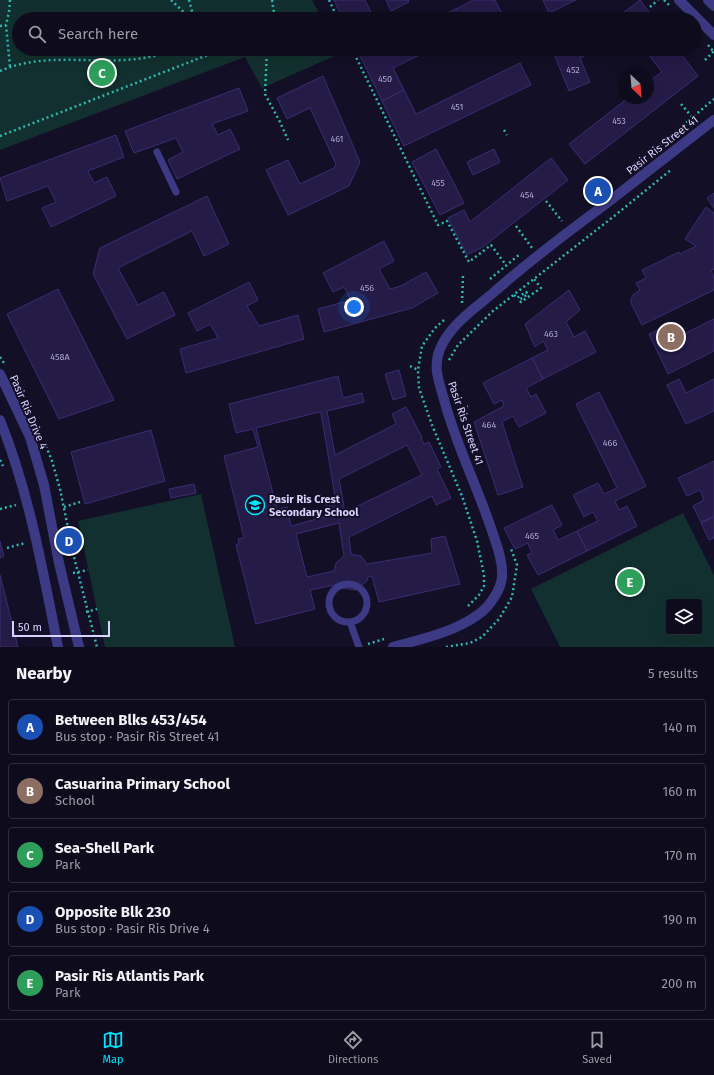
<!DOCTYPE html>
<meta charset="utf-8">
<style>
:root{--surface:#0e0b1c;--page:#171425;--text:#f1f3f6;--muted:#9b9ba3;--line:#2e2b3b;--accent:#00e5ff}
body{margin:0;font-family:"Fira Sans",sans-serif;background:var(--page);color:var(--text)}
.controls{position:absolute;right:12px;bottom:12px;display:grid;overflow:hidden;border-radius:4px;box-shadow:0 4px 16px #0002}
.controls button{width:36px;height:36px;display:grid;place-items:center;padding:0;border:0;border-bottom:1px solid var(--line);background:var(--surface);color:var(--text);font:20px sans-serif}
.compass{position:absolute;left:618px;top:68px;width:36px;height:36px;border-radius:50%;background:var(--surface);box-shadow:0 4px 16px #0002;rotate:154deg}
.scale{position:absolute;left:12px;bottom:10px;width:98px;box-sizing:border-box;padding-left:4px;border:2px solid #d9d4ff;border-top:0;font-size:11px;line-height:14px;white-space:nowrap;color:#d9d4ff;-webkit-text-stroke:3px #130f26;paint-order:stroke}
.you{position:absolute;left:354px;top:307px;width:14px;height:14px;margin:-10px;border:3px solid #fff;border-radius:50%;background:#1a73e8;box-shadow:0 0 0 6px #1a73e833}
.badge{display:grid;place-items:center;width:26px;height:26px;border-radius:50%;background:var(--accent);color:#fff;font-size:13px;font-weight:700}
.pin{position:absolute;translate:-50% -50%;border:2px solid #fff;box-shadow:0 1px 4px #0006}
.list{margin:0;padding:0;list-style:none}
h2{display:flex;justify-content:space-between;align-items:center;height:52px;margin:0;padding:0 16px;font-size:17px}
h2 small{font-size:13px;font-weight:400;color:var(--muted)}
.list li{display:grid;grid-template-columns:26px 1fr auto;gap:12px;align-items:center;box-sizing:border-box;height:56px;margin:0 8px 8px;padding:0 8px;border:1px solid var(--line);border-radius:4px}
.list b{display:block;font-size:15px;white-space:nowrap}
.list p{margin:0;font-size:13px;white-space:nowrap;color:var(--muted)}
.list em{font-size:13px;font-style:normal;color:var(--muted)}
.icon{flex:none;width:22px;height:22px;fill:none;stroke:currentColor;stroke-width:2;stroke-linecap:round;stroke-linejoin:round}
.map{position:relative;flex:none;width:714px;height:647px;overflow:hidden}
.search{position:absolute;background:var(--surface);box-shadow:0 4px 16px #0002;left:12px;right:12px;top:12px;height:44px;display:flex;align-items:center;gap:10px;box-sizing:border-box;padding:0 14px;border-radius:22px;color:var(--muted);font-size:15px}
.sheet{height:372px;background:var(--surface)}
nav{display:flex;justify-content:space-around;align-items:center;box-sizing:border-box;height:56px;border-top:1px solid var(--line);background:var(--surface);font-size:11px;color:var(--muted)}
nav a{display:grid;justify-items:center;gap:2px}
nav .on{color:var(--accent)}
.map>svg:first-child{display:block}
.green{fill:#12302f;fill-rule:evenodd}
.building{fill:#241b47;stroke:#3b2d73;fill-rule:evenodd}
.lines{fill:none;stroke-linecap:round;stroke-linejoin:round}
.path{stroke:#2fb8b0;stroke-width:2.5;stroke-dasharray:2 3;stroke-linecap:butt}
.service{stroke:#3d3a85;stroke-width:7}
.minor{stroke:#3d3a85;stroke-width:10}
.tertiary{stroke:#3d3a85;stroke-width:10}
.labels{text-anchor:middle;stroke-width:4;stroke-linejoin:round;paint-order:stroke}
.number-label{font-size:9px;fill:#aca6d1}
.street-label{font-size:11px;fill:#d9d4ff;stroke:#130f26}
.poi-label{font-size:11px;font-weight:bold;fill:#d9d4ff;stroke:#130f26;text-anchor:start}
</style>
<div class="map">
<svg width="714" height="647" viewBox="0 0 714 647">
<rect width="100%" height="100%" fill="#130f26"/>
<g class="green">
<polygon points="0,0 312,0 322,19 19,19 19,49 336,49 339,54 262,88 245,57 0,150"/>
<polygon points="201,494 235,647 105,647 78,521"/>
<path d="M683 513 714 575V647H560L531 589ZM669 602H699V632H669Z"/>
</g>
<g class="building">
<polygon points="334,0 365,0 374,19 343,19"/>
<polygon points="386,0 408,0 409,2 391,11"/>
<polygon points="474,0 495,0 502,14 493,19 435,19"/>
<polygon points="543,0 576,0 549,13"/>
<polygon points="640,0 654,19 610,19 623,13"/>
<polygon points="374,49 432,49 393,68 404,90 382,101 360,56"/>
<polygon points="552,49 599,49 580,58 590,82 569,91"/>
<polygon points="654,49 677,49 698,76 585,164 569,144 628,98 648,98 648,82 662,72 648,54"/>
<polygon points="520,63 531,85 404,146 382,101 404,90 416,114"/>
<polygon points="323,76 360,162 349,186 288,215 266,170 288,160 300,184 334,168 336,164 310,108 287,119 277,98"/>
<polygon points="239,88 248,111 212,124 218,135 230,129 240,149 177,179 168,160 183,152 176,138 134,153 125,131"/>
<polygon points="116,135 124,157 88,171 94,183 107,177 116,196 51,227 42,208 56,202 48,186 7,201 0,178"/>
<polygon points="436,149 464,203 440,215 412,162"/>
<polygon points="494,149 500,162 473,175 467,162"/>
<polygon points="551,158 568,180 483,247 467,255 448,218 464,210 470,222"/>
<polygon points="714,193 714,208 707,198"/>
<polygon points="207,196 229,244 204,256 192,231 118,268 138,305 164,292 175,315 127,339 93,274 100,248"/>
<polygon points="706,207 714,213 714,269 711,271 714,277 714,290 642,325 631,303 631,299 633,295 640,290 636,283 646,278 642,270 679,252 680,254 696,246 685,239"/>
<polygon points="384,241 394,261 379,269 390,289 401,286 426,272 438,293 412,308 324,332 318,309 351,300 344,287 333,292 323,273"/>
<polygon points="249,282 258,300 247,306 259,326 298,315 304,339 186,373 180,349 218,338 210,324 197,331 188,313"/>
<polygon points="58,289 114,400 59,419 7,314"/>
<polygon points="569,290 580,310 566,322 574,337 585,331 596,352 543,379 532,358 548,350 543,341 535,347 525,324"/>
<polygon points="714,319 714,351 668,374 649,334 661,328 668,342"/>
<polygon points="532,358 543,379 526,388 531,397 536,394 546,413 519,427 513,416 502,422 523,487 498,495 474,422 504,406 502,400 494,404 483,383"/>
<polygon points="399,370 406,396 393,400 385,374"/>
<path d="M338 376 343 398 362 393 364 402 327 411 335 455 396 424 392 414 406 407 422 437 421 438 424 444 429 442 441 467 437 469 451 498 436 505 432 496 349 537 351 554 361 556 367 564 432 553 431 539 445 536 460 584 379 602 372 576 368 577 367 581 356 590 342 588 339 584 310 590 315 609 256 624 236 545 239 544 238 539 244 538 224 456 258 447 253 429 236 433 229 404ZM319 412 321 413 335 496 325 498 328 516 291 526 287 507 277 509 256 428ZM407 445 422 475 345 512 339 479ZM339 523 344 556 336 563 334 571 307 577 296 534Z"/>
<polygon points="679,379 686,393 714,379 714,411 686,424 667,385"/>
<polygon points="599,392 646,486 615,501 619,510 627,506 637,526 587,551 577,531 598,521 593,512 584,517 573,495 598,483 604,494 617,488 576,404"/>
<polygon points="151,430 165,481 85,504 71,452"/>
<polygon points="714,461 714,516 701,522 693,506 704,500 700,490 687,496 678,478"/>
<polygon points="194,484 196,493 171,498 169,489"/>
<polygon points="552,505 562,525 553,530 558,540 577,531 587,551 538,575 527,555 532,553 528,543 515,549 504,528"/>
<polygon points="714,517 714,538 709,540 701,523"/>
<polygon points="0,541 4,556 0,558"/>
<polygon points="0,575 18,647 0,647"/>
</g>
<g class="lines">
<g class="path">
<polyline points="10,0 9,12 6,25 10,67"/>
<polyline points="171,0 191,19"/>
<polyline points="189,0 194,19"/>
<polyline points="272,0 274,13 273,19"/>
<polyline points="329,0 338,19"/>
<polyline points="664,0 669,5"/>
<polyline points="650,7 658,0"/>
<polyline points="0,26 6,25"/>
<polyline points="708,45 714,52"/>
<polyline points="267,49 265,94 280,122 288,140"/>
<polyline points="352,49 438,225 447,221 469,262 491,245 506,265"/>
<polyline points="705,60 714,51"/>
<path d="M0 71C48 50 100 67 149 57 157 56 165 52 173 49"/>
<polyline points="681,104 693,118"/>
<polyline points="504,130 507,135"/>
<polyline points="0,136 223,49"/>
<polyline points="652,152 714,99"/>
<polyline points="546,201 562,221"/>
<polyline points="516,226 532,248"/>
<polyline points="490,279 520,254"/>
<polyline points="514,295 517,298 526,292 528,294 519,300 521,302 541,288 534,279"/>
<polyline points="462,303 463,275"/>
<polyline points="444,320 435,328 422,346 418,370 419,388 432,425 462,496 477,541 484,575 484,586 479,595 468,606"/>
<polyline points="0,357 4,363"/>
<polyline points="449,360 458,345 493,311 613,217 672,169"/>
<polyline points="410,366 418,370"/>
<polyline points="458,410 468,406"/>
<polyline points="46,446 52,461 60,489 74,557 97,647"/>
<polyline points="0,460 3,466"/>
<polyline points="64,507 80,502"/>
<polyline points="0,509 16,505"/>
<polyline points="7,548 25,543"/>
<polyline points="73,573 88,570"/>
<polyline points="86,612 97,609"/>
<polyline points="368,644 384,639"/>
<polyline points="446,647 470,643 482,637 499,619 512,597 517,565 511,549"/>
</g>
<g class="service">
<polyline points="157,152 176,192"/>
<circle cx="348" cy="603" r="19"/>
<polyline points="350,622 359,647"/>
</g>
<path class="minor" d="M393 647C422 639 455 632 479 614 489 607 501 590 502 577 503 561 497 546 492 531 478 488 457 447 445 403 440 384 432 368 440 349 450 325 474 309 493 293 528 262 565 234 603 206 640 177 677 149 714 120"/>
<g class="tertiary">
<polyline points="679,0 714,35"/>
<polyline points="708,0 714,6"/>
<polyline points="0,374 30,437 44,485 59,563 79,647"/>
<path d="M0 420C29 492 43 571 58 647"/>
</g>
</g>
<defs>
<symbol id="school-ring" viewBox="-11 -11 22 22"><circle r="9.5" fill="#130f26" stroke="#00e5ff" stroke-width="1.5"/><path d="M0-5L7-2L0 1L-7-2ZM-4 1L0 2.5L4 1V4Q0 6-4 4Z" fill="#00e5ff"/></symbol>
</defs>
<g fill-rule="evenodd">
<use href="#school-ring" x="244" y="494" width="22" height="22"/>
</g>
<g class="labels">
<g class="number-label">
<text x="573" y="73">452</text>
<text x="385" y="82">450</text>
<text x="457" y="110">451</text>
<text x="619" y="124">453</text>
<text x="337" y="142">461</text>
<text x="438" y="186">455</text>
<text x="527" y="198">454</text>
<text x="367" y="291">456</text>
<text x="551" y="337">463</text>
<text x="60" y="360">458A</text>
<text x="489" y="428">464</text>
<text x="610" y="446">466</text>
<text x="532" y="539">465</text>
</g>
<g class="street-label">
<text transform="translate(662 145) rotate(-38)" y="4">Pasir Ris Street 41</text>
<text transform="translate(29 412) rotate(67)" y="4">Pasir Ris Drive 4</text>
<text transform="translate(466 423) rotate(71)" y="4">Pasir Ris Street 41</text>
</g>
<g class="poi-label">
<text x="269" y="503">Pasir Ris Crest<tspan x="269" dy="13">Secondary School</tspan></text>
</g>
</g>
</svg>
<div class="controls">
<button><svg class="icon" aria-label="layers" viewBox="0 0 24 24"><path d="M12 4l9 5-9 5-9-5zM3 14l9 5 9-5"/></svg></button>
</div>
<svg class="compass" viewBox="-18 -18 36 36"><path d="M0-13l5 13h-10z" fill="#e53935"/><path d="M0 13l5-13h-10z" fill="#9b9ba3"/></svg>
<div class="scale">50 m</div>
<div class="you"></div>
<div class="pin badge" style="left:598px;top:191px;background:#1a4fb4">A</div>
<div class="pin badge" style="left:671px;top:337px;background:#8d6e63">B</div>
<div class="pin badge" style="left:102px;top:73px;background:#2e9e5b">C</div>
<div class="pin badge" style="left:69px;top:541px;background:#1a4fb4">D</div>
<div class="pin badge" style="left:630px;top:582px;background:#2e9e5b">E</div>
<div class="search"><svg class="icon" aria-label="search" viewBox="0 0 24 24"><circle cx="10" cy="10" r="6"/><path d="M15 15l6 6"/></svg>Search here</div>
</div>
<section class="sheet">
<h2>Nearby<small>5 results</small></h2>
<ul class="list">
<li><span class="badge" style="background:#1a4fb4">A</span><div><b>Between Blks 453/454</b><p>Bus stop · Pasir Ris Street 41</p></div><em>140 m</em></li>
<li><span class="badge" style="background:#8d6e63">B</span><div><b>Casuarina Primary School</b><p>School</p></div><em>160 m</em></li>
<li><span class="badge" style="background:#2e9e5b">C</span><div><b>Sea-Shell Park</b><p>Park</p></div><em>170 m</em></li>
<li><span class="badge" style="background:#1a4fb4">D</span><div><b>Opposite Blk 230</b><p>Bus stop · Pasir Ris Drive 4</p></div><em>190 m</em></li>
<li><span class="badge" style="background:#2e9e5b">E</span><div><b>Pasir Ris Atlantis Park</b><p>Park</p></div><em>200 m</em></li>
</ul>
</section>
<nav>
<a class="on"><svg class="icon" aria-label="map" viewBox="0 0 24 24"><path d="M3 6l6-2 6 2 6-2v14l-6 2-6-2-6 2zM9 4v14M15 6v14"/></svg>Map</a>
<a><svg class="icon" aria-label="directions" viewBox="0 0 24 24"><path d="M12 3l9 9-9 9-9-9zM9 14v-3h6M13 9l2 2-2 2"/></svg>Directions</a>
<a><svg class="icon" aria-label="saved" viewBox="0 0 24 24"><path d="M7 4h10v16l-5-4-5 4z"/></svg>Saved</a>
</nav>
